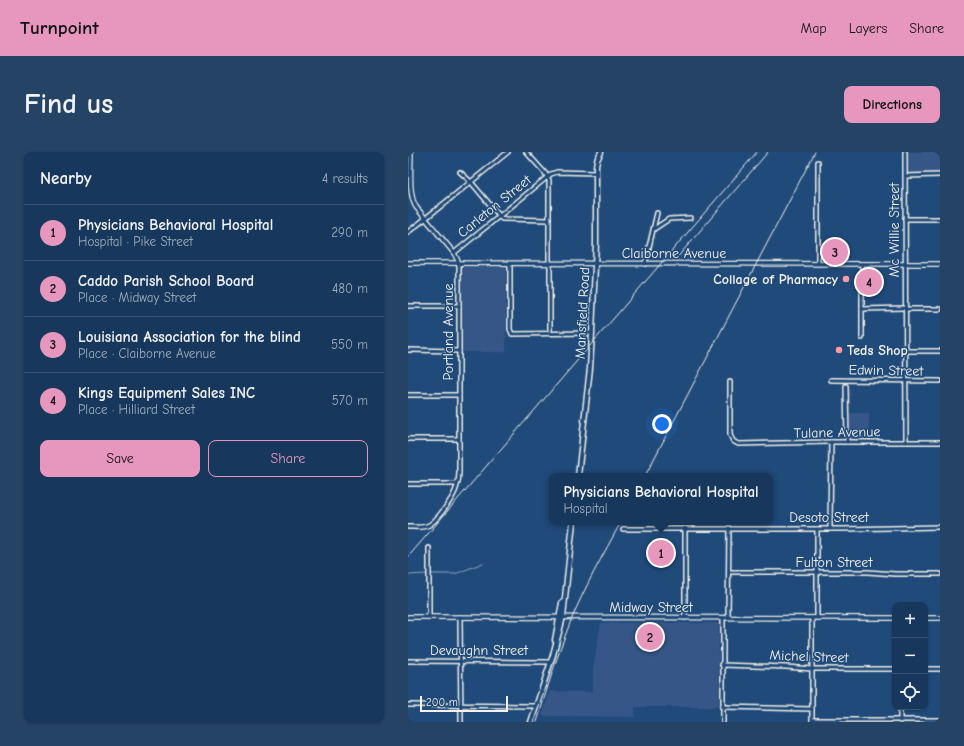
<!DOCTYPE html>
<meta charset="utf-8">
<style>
:root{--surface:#17385c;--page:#244365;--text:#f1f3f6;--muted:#9eacbb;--line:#365272;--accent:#e797bd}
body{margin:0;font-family:"Comic Neue",sans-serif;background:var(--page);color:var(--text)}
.controls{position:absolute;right:12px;bottom:12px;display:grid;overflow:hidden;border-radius:8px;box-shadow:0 1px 3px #0004}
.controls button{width:36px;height:36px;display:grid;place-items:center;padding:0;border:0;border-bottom:1px solid var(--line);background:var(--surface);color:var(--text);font:20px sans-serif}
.scale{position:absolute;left:12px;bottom:10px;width:88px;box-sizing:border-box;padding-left:4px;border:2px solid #f4f1e8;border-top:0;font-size:11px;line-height:14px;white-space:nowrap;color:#f4f1e8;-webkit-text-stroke:3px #1f4a7a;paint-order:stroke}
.you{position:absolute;left:254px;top:272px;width:14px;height:14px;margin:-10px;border:3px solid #fff;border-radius:50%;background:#1a73e8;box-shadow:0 0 0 6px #1a73e833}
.badge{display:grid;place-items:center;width:26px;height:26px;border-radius:50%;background:var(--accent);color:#111;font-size:13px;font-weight:700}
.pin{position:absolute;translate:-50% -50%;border:2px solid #fff;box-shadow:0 1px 4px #0006}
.popup{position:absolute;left:141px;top:321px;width:224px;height:52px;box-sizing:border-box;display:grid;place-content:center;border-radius:8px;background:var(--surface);filter:drop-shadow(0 1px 3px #0005);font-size:13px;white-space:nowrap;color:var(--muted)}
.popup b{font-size:15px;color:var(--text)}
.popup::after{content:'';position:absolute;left:50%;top:100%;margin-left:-8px;border:8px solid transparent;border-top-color:var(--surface)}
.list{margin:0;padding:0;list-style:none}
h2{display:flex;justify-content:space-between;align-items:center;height:52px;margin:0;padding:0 16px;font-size:17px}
h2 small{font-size:13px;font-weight:400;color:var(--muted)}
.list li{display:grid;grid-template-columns:26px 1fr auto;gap:12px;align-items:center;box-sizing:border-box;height:56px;padding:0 16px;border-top:1px solid var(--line)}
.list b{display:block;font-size:15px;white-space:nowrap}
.list p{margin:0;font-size:13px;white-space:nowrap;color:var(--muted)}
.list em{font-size:13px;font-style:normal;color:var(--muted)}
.actions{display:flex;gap:8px;padding:12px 16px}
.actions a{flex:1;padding:9px 0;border:1px solid var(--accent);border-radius:8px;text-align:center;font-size:14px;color:var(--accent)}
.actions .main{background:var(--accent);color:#111}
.icon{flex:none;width:22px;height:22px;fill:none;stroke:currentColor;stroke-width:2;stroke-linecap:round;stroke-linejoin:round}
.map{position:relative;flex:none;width:532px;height:570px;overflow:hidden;border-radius:8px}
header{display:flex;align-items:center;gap:24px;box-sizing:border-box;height:56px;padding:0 20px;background:var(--accent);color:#111}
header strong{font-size:19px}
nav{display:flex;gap:22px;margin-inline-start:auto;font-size:14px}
.intro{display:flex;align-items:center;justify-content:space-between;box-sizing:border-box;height:96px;padding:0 24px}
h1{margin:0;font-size:28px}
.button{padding:10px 18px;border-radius:8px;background:var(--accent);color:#111;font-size:14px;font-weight:700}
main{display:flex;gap:24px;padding:0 24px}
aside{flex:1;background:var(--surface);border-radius:8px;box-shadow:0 1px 3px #0004}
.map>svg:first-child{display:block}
.built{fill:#345787}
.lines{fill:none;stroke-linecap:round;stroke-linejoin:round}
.stream{stroke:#8ea7c0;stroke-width:1}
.minor-casing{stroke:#f4f1e8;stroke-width:6}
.tertiary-casing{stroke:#f4f1e8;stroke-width:6}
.secondary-casing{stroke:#f4f1e8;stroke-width:7}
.minor{stroke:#1f4a7a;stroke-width:3}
.tertiary{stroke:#1f4a7a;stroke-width:3.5}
.secondary{stroke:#1f4a7a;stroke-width:4}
.rail{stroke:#f4f1e8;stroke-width:1}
.poi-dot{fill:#ff9aa2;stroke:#1f4a7a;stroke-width:1.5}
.labels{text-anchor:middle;stroke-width:3;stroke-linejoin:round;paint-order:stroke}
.street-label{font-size:14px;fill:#f4f1e8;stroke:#1f4a7a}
.poi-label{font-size:14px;font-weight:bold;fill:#f4f1e8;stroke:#1f4a7a;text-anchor:end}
</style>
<header>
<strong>Turnpoint</strong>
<nav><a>Map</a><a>Layers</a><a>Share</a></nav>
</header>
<div class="intro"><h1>Find us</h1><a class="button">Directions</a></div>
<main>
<aside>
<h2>Nearby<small>4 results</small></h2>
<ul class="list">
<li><span class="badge">1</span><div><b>Physicians Behavioral Hospital</b><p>Hospital · Pike Street</p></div><em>290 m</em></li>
<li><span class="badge">2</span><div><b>Caddo Parish School Board</b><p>Place · Midway Street</p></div><em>480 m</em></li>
<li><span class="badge">3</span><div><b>Louisiana Association for the blind</b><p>Place · Claiborne Avenue</p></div><em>550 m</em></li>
<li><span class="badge">4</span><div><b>Kings Equipment Sales INC</b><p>Place · Hilliard Street</p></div><em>570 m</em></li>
</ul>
<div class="actions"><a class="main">Save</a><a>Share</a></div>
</aside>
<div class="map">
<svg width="532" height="570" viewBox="0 0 532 570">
<rect width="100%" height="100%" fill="#1f4a7a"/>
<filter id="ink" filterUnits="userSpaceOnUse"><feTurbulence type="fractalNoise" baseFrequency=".025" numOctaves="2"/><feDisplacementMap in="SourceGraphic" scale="8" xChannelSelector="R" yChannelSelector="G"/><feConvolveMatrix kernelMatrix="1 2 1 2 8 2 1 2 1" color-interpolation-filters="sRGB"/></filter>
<g filter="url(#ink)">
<g class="built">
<rect x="499" y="0" width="33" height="21"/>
<rect x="54" y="115" width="44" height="85"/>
<rect x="442" y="261" width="19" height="26"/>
<polygon points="193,471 311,471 311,555 227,555 227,565 134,564 142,539 185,540 185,516"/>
</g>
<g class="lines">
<g class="stream">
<polyline points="23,422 47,422 75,411"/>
<polyline points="0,423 18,422"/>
</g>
<defs>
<g id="minor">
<polyline points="118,0 137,21 141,28 141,112"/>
<polyline points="497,0 498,290"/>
<polyline points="52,20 63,30 94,67 141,68"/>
<polyline points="497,24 532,23"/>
<polyline points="497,67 532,67"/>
<polyline points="246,77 261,67 282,66"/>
<polyline points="0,80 13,70 100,0"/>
<polyline points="46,101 143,22 149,20 188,21"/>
<polyline points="102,112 102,177 104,182 184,181"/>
<polyline points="237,112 249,61"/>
<polyline points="410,112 410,10"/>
<polyline points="454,112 454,186"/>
<polyline points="0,154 51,154"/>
<polyline points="454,157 497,156"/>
<polyline points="497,157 532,157"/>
<polyline points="142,181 142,112"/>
<polyline points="0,198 51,199"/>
<polyline points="497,199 532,199"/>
<polyline points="423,228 532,229"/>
<polyline points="322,230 322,283 325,289 330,292 423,290 532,290"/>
<polyline points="438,234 439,290"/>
<polyline points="0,243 51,243"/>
<polyline points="0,287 51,287"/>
<polyline points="0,332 49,332"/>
<path d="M0 375C6 375 13 376 19 374 28 371 45 346 48 337 50 332 51 327 51 321V111"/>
<polyline points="277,376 277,466"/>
<polyline points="215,377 435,377 532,375"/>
<polyline points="422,377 423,290"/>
<polyline points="321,420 460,420 487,422 532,422"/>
<polyline points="21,465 21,396"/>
<polyline points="52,465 53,570"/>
<polyline points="320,466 321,376"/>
<polyline points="409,466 409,377"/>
<polyline points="0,509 143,510"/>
<polyline points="314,513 378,515 404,517 487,517"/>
<polyline points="517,517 532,517"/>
<polyline points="0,553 128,554"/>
<polyline points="314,555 404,557"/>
<polyline points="492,555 492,569"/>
<polyline points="404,568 532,568"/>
<polyline points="315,570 315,466"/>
<polyline points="404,570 404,466"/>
</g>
<g id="tertiary">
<path d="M3 0C3 16 0 42 8 55L46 101 51 111"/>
<polyline points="0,111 532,112"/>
<polyline points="0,465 487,466"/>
<polyline points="517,466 532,466"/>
</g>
<g id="secondary">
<polyline points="170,324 182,216 184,181 188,91 188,14 189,8 193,0"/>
<polyline points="147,488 154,451"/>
<polyline points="123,570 145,503 155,465 165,370"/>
</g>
</defs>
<use href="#minor" class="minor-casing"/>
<use href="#tertiary" class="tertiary-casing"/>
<use href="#secondary" class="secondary-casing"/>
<use href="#minor" class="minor"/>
<use href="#tertiary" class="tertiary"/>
<use href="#secondary" class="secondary"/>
<g class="rail">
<polyline points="267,108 360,0"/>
<polyline points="237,324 407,0"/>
<polyline points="0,405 349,0"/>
<path d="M129 570C139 537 149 503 162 471 176 436 195 403 213 370"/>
</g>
</g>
</g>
<g class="poi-dot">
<circle cx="438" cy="127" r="4"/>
<circle cx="431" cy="198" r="4"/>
</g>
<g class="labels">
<g class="street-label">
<text transform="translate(86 54) rotate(-39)" y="5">Carleton Street</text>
<text transform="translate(486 78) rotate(-90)" y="5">Mc Willie Street</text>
<text x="266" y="106">Claiborne Avenue</text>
<text transform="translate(174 161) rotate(-87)" y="5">Mansfield Road</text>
<text transform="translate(40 180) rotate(-90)" y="5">Portland Avenue</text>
<text transform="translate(478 218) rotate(1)" y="5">Edwin Street</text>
<text transform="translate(429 280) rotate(-1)" y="5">Tulane Avenue</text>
<text x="421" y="370">Desoto Street</text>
<text x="426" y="415">Fulton Street</text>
<text x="243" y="460">Midway Street</text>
<text x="71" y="503">Devaughn Street</text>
<text transform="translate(401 504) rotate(2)" y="5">Michel Street</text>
</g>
<g class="poi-label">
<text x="430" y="132">Collage of Pharmacy</text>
<text x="439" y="203" text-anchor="start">Teds Shop</text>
</g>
</g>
</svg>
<div class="controls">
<button>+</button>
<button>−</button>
<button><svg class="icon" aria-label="locate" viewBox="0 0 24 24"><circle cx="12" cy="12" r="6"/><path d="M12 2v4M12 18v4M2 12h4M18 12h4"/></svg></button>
</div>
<div class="scale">200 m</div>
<div class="you"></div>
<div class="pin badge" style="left:253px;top:401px">1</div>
<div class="popup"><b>Physicians Behavioral Hospital</b>Hospital</div>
<div class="pin badge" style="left:242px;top:485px">2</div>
<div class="pin badge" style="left:427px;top:100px">3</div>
<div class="pin badge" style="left:461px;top:130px">4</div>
</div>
</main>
